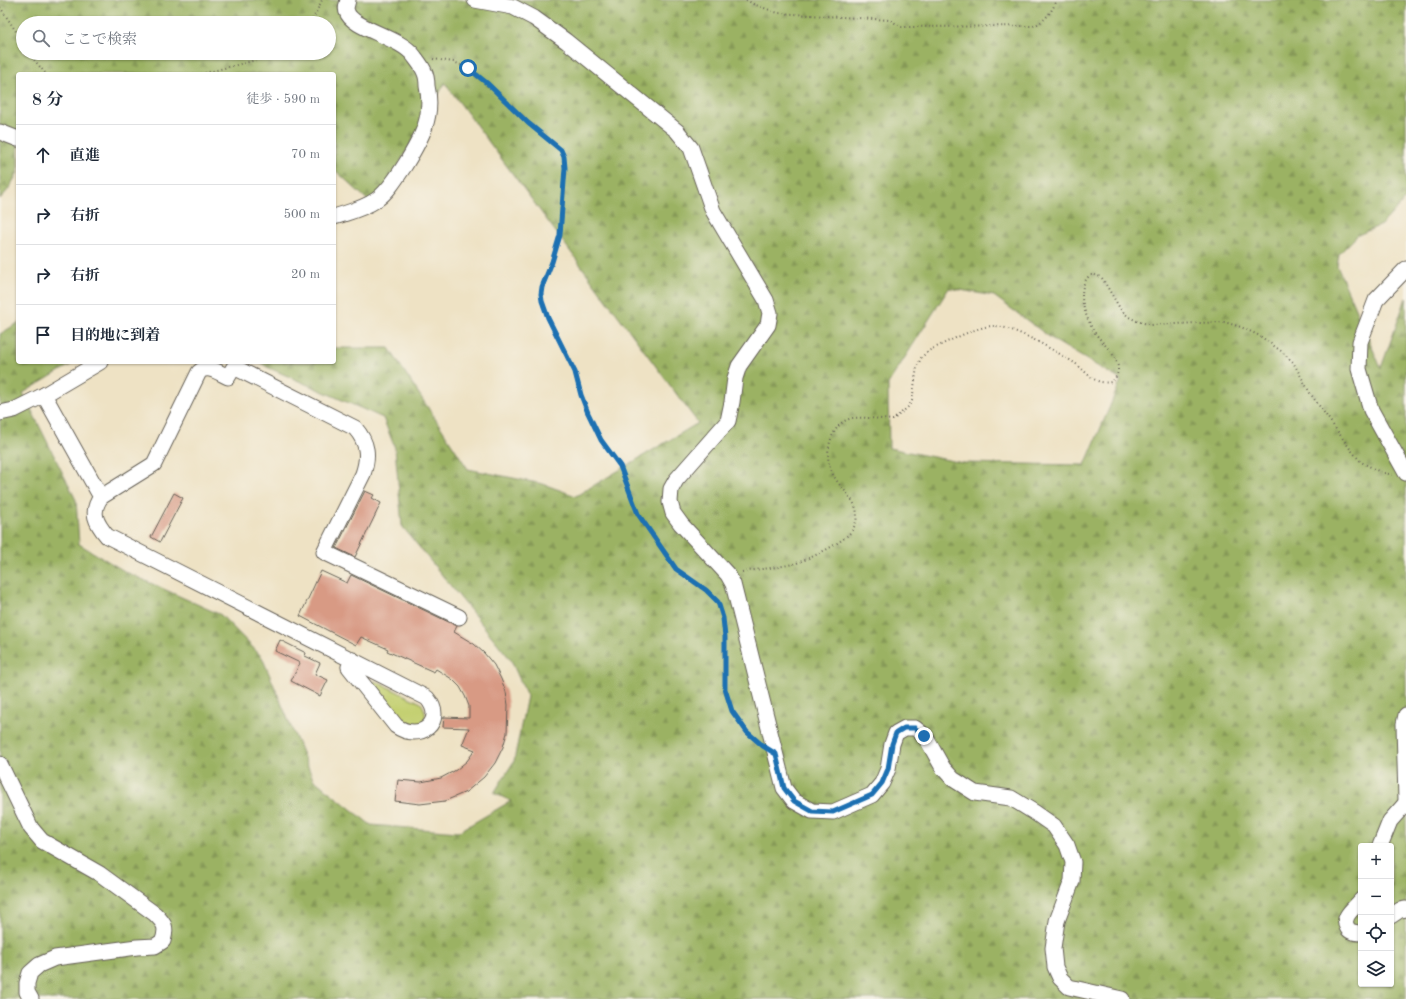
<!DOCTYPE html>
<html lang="ja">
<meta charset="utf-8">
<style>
:root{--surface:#fff;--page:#f2f2f3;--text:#1f2937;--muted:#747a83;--line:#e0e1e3}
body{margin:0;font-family:"Old Standard TT","Noto Serif JP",serif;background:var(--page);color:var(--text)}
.controls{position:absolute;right:12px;bottom:12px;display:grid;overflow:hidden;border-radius:4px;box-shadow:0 1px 3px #0004}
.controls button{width:36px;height:36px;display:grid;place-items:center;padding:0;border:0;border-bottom:1px solid var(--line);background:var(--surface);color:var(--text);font:20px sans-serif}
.stop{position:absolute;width:12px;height:12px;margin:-9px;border:3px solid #1f6fb2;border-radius:50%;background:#fff}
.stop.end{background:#1f6fb2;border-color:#fff;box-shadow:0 1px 4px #0008}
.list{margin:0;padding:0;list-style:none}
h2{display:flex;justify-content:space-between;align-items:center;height:52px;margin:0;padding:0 16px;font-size:17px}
h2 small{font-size:13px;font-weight:400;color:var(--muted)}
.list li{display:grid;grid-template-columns:26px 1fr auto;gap:12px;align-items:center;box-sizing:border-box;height:60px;padding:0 16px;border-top:1px solid var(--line)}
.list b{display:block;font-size:15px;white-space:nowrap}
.list em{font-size:13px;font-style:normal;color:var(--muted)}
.icon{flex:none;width:22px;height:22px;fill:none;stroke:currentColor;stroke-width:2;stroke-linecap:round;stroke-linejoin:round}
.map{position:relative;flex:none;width:1406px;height:999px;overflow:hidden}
.search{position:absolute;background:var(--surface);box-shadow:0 1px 3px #0004;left:16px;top:16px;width:320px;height:44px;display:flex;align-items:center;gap:10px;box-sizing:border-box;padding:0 14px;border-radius:22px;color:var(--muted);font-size:15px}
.panel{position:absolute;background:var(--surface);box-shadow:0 1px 3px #0004;left:16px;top:72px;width:320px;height:292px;border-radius:4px}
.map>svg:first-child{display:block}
.forest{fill:url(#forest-firs);stroke:#5c6740;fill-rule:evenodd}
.garden{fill:#c4d072;stroke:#707647}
.building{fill:#d89a84}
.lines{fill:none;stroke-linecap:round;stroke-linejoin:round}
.minor-casing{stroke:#666157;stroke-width:17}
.path{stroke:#666157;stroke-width:2;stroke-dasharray:1 3;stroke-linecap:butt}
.minor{stroke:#fff;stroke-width:15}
.route{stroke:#1f6fb2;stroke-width:5}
</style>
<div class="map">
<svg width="1406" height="999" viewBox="0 0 1406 999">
<defs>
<pattern id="forest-firs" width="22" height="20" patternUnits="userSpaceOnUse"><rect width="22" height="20" fill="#9bb264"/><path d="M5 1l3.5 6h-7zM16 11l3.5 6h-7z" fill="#859856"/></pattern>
</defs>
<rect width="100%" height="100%" fill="#f7f3e8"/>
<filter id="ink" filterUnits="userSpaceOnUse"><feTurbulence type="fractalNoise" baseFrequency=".025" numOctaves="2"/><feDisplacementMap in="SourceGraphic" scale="8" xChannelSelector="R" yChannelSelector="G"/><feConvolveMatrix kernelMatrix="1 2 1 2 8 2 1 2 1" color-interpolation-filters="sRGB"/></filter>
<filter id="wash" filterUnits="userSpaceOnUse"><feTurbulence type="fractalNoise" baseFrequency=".012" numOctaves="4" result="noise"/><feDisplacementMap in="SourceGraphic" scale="16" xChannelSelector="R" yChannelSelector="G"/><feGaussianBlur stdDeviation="0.9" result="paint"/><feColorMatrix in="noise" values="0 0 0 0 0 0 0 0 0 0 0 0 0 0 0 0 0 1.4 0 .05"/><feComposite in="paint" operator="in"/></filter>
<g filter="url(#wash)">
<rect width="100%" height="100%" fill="#eee2c4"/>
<path class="forest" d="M0 0H1406V199L1381 225 1358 235 1339 254 1337 266 1381 368 1406 298V999H0V334L18 323V362H75L23 393 76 500 79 544 126 572 221 615 262 657 313 779 371 825 458 832 511 801 494 793 514 761 527 696 511 660 402 526 395 448 383 418 267 367 260 362H334V348H389L468 469 543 484 576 496 698 423 445 83 375 207 334 169V74H18V172L8 190 0 199ZM23 23H329V53H23ZM949 288 994 296 1055 341 1121 380 1085 465 963 463 889 448 888 384ZM1361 846H1391V984H1361Z"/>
<path class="garden" d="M375 681 421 703C425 709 428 718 422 724H405L372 685Z"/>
<g id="blocks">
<g class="building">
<polygon points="365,491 374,495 372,498 381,503 355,557 336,548"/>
<polygon points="174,493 183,498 160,542 151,537"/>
<polygon points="321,571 347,583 351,575 457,626 454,632 474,644 484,653 494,665 501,679 506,692 508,705 507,733 503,747 495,763 484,777 466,792 445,801 420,804 395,801 398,780 421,782 441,778 456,770 467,761 475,750 462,745 469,728 443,727 444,717 469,718 469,706 465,696 460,687 452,679 436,669 434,672 387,651 388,649 361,637 356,645 300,616"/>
<polygon points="280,640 306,653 305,656 320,663 315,674 328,680 320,696 291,681 300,663 275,651"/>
</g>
</g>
</g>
<g filter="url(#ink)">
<use href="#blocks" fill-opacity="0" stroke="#666157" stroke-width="1"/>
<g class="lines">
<defs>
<g id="minor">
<polyline points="475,0 513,7 534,18 566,41 677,131 691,148 713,211 766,300 770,313 768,325 739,366 735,378 732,402 728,421 676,480 671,489 670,502 673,513 681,524 728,575 733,584 784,788 794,801 812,811 833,812 872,795 882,783 888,769 892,744 896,733 905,728 915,728 925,736 943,768 953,779 975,793 1011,798 1034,812 1054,826 1067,845 1073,862 1072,881 1057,921 1053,948 1055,967 1060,978 1069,987 1122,999"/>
<polyline points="0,132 18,139"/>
<path d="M334 217C349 212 363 209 376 200 388 192 397 177 405 165 421 139 434 117 427 86 427 81 426 75 424 71 422 66 417 60 414 56 401 37 352 29 347 12 345 9 347 4 348 0"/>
<polyline points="1406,269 1376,300 1360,342 1359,369 1371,410 1406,473"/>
<path d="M44 395 101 497C90 512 96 523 107 536L427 698C447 721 420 743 396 726L349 667 353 660"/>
<polyline points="0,413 14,410 44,395 100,362"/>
<path d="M101 497 154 464 199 372C208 364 219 373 228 377L234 367 355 428C368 443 369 456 363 474L324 552 459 617"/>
<polyline points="1406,715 1404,724 1406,800"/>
<path d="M0 764 31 828 42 841 100 874 155 914C165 924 167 927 163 941L155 946 137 947 55 958 39 965 30 973 27 983V992L31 999"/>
<polyline points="1380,846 1390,821 1406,803"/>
<path d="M1361 900C1355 908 1341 916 1347 927 1349 932 1356 933 1361 933"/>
<polyline points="1391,916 1400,910 1406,909"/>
</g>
</defs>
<use href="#minor" class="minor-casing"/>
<g class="path">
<path d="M746 0 753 4 778 13 890 20 902 27 1033 26C1045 22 1052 11 1057 0"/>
<polyline points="0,7 23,42"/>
<polyline points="311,23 322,0"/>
<polyline points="30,53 35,61 46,74"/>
<polyline points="433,59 454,62 468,68 488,84 528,123 561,150 564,157 565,168 560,235 552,262 542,287 541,294 542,301 548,318 575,372 581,395 588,413 601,440 620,466 638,514 676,569 706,591 718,602 723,618 725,637 725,689 732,711 747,732 758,742"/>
<polyline points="201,74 260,59 275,53"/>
<path d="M742 572C758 569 776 568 793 564 806 561 847 541 853 529 867 502 839 492 831 470 823 453 832 421 853 418 866 417 880 419 893 420L908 407 912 401 917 367 921 358 928 351C944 344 976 326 993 326 1012 325 1059 353 1076 364 1089 374 1094 385 1112 382 1130 363 1103 346 1093 330 1088 320 1083 309 1082 298 1082 288 1083 282 1090 275H1096L1102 278 1121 310 1129 317 1137 321 1151 325 1224 322 1241 327 1260 336 1281 351 1293 362 1310 393 1351 450 1361 462 1380 472 1393 475"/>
</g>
<use href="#minor" class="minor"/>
</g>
</g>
<g class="lines" filter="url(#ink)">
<polyline class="route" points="468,68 488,84 528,123 561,150 564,157 565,168 560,235 552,262 542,287 541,294 542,301 548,318 575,372 581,395 588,413 601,440 620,466 638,514 676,569 706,590 718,602 723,618 725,637 725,689 732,711 747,732 763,746 776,754 784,788 794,801 812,811 833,812 872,795 882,783 888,769 892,744 896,733 904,728 915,728 924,736"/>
</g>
</svg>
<div class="controls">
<button>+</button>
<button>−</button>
<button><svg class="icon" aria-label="locate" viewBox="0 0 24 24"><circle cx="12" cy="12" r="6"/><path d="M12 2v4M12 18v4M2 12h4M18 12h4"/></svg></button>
<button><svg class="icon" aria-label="layers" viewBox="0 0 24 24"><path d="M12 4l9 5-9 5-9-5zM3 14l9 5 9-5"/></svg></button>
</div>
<div class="stop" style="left:468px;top:68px"></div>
<div class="stop end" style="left:924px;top:736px"></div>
<div class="search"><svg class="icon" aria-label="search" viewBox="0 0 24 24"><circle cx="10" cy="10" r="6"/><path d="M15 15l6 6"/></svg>ここで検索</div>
<section class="panel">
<h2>8 分<small>徒歩 · 590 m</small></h2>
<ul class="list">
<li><svg class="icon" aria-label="ahead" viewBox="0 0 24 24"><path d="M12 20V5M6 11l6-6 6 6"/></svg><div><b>直進</b></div><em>70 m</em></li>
<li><svg class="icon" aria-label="right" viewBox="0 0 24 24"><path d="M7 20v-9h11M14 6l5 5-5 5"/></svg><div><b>右折</b></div><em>500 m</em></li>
<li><svg class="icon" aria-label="right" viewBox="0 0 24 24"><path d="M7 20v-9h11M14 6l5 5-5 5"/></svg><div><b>右折</b></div><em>20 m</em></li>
<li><svg class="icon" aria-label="arrive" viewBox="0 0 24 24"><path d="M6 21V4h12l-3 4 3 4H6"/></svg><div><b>目的地に到着</b></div></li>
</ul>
</section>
</div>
